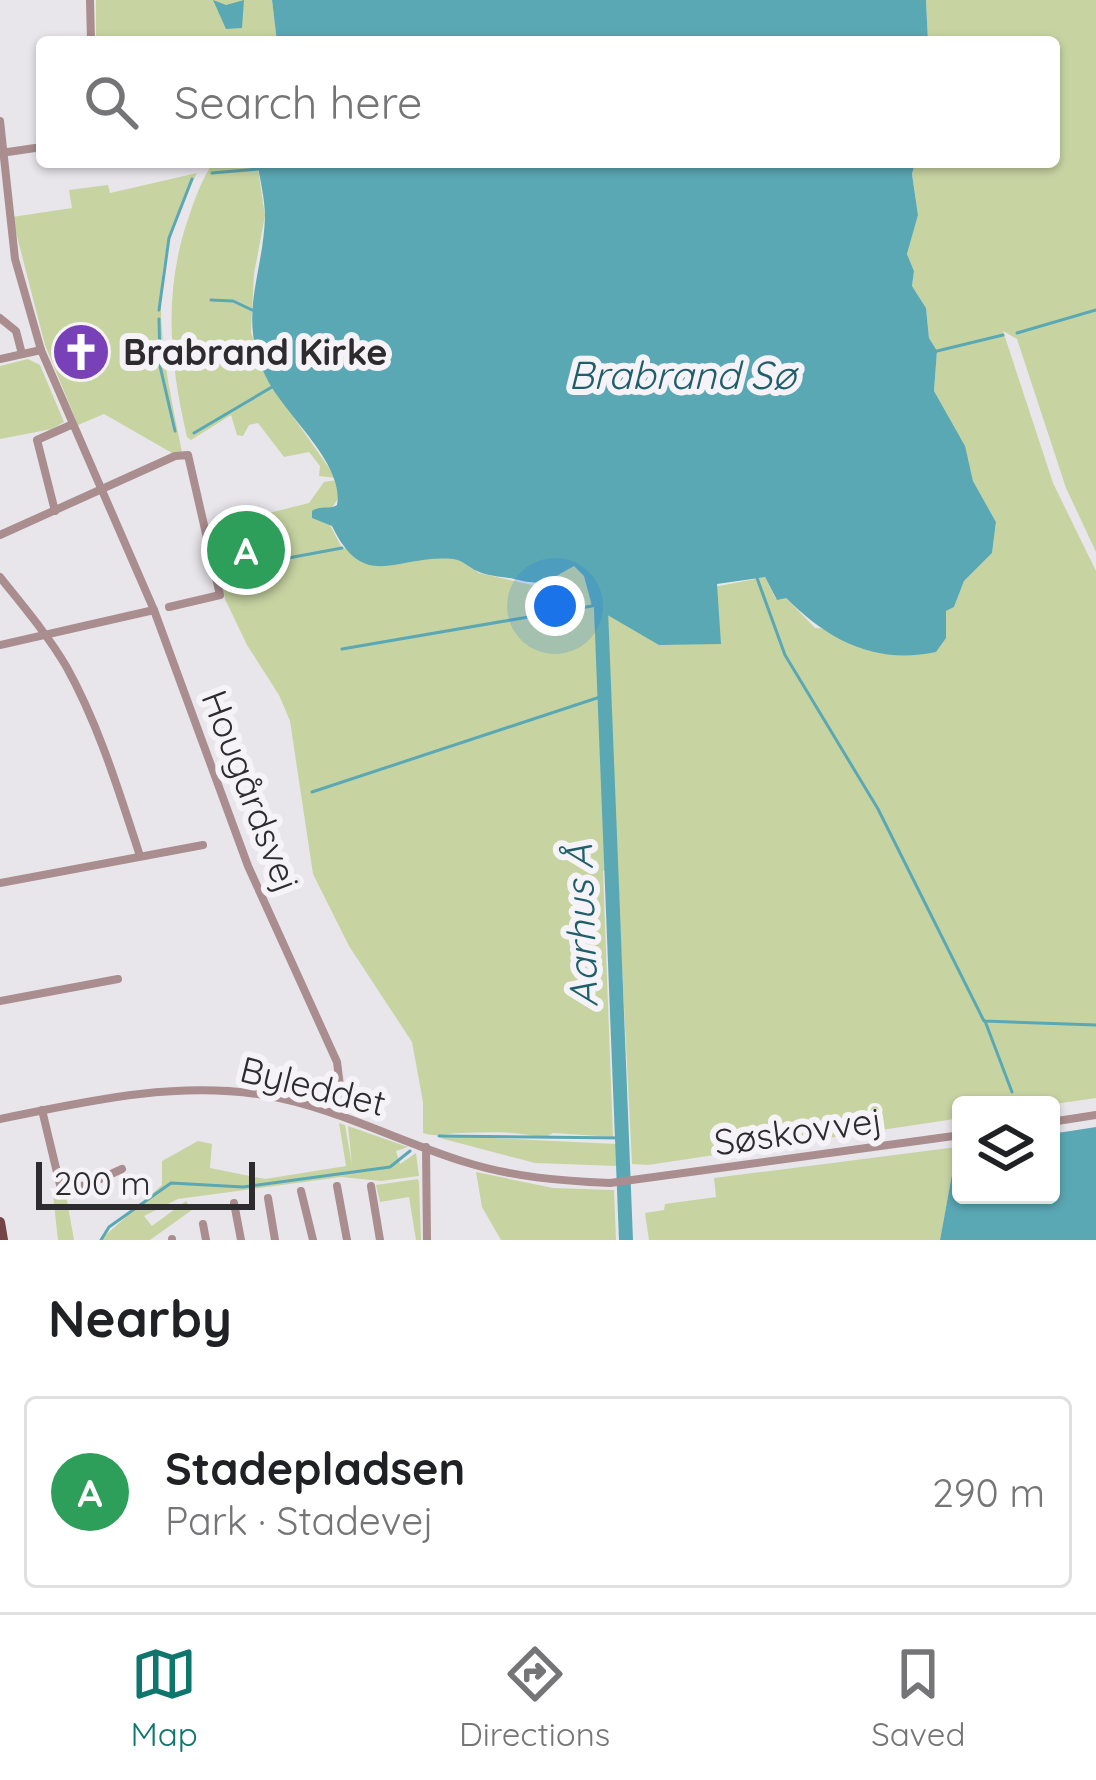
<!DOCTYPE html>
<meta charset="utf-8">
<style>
:root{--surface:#fff;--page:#f6f6f6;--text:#202124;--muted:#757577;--line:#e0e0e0;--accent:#0f766e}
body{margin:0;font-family:Quicksand,sans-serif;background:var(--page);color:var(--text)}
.controls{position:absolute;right:36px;bottom:36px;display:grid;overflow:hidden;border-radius:12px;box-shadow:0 3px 9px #0004}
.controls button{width:108px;height:108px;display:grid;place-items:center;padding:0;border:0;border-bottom:3px solid var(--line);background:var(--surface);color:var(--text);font:60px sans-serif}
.scale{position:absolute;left:36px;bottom:30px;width:219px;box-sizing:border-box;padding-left:12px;border:6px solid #2c2b2d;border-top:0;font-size:33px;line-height:42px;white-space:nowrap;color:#2c2b2d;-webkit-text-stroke:9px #f5f3f8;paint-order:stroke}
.you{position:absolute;left:555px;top:606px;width:42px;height:42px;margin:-30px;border:9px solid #fff;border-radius:50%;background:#1a73e8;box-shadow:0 0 0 18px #1a73e833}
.badge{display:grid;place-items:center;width:78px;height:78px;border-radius:50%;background:var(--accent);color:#fff;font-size:39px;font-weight:700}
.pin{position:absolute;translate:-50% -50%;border:6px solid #fff;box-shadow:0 3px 12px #0006}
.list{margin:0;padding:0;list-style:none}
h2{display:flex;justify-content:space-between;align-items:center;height:156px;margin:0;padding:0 48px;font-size:51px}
h2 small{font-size:39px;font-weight:400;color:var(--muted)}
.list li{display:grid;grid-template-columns:78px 1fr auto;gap:36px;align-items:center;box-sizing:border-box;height:192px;margin:0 24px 24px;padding:0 24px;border:3px solid var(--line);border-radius:12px}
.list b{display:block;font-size:45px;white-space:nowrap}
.list p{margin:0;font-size:39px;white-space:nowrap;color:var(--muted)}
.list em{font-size:39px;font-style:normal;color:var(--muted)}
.icon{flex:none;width:66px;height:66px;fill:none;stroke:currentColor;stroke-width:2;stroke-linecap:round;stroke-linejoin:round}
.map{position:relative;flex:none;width:1096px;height:1240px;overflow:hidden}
.search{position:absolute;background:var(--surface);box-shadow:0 3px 9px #0004;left:36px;right:36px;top:36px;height:132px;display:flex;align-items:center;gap:30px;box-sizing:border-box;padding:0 42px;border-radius:12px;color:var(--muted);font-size:45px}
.sheet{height:372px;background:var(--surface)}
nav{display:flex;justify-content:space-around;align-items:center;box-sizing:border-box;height:168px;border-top:3px solid var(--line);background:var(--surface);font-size:33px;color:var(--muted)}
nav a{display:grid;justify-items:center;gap:6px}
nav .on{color:var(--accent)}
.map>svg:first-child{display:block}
.green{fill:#c7d4a2}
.water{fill:#5ba8b5}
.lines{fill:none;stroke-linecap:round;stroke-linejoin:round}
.stream{stroke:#5ba8b5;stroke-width:3}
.river{stroke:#5ba8b5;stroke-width:14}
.minor{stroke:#aa8d8e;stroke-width:8}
.major{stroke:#744447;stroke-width:10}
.labels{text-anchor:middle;stroke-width:12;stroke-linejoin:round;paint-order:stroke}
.poi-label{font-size:36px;font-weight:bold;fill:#2c2b2d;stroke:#f5f3f8;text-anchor:start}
.street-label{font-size:36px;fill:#2c2b2d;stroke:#f5f3f8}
.water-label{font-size:39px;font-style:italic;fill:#1f5f69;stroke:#f5f3f8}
</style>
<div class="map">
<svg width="1096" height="1240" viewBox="0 0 1096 1240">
<rect width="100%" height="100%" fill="#e8e6eb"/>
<g class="green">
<polygon points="96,0 272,0 277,42 96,42"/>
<path d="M926 0H1096V552L1066 488 1017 339 1003 331 1053 483 1096 571V1098L1048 1105H961V1118L648 1165 632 1164 617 867 603 871 613 1137 553 1133 544 1138C517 1131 490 1132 463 1133 448 1133 437 1138 423 1133V1102L412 1042 349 946 313 874 290 721 279 695 247 645 225 599 209 528 309 503 324 482 337 480 339 497 332 508 330 525 342 548 459 559 479 573 532 585 547 582 574 565 584 575 593 606 601 609 765 577 776 599 785 597 815 628 946 638V611L954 607 964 581 992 553 996 522 973 481 964 446 934 391 937 352 929 338 926 308 912 286 914 271 907 254 918 214 912 174 915 162H1054V42H928Z"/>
<path d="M214 162H257L265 216 254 274 251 332 267 379 336 478 319 476 320 466 309 452 284 457 258 423 249 425 243 436 237 435 231 415 191 440 187 437C170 364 163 295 187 222 194 202 201 179 214 162Z"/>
<path d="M197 173C189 190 179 207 173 225 148 299 167 378 182 452L172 453 104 414 78 425 45 345 12 217 72 208 69 190 108 185 110 193Z"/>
<polygon points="28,359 40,365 64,422 52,429 0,439 0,366"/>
<polygon points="339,1123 345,1125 352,1165 348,1126 408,1147 396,1151 400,1164 416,1153 419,1176 381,1181 341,1177 178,1199 144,1216 152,1226 186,1201 192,1210 150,1240 100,1240 162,1185 162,1161 198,1141 212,1144 210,1168 265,1179 346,1166"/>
<polygon points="449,1136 616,1144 617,1166 535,1163 440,1138"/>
<polygon points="957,1147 940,1240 649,1240 645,1213 664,1210 665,1204 716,1197 714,1178"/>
<polygon points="476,1172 553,1188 614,1190 616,1240 501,1240 482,1207"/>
<polygon points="418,1179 419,1183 421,1240 416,1240 409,1197 380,1202 376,1185"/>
<polygon points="53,1195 66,1195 74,1240 58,1240"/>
</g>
<g class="water">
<polygon points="213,0 226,5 244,0 242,28 226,29"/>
<polygon points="272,0 926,0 928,42 277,42"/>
<path d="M257 162H915L912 174 918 215 907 254 914 271 912 286 926 308 929 338 937 351 934 391 965 446 973 481 996 522 992 553 964 581 954 607 946 611V638L936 652C875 665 828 640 786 598L777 600 765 577 717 584 721 644 659 645 592 606 584 576 574 566C546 581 547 587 514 579 502 576 489 577 477 571 468 567 463 560 453 559 396 554 365 594 332 526L312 518V511C320 505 329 510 337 505 345 464 285 415 267 379 236 318 263 277 265 217 265 199 260 179 257 162Z"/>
<polygon points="1096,1127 1096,1240 940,1240 957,1147 961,1147 961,1195 1051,1195 1051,1134"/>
</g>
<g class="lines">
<g class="stream">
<polyline points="212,173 258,169"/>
<polyline points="211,300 233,301 252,310"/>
<polyline points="159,310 169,238 192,179"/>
<polyline points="159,319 160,366 175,431"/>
<polyline points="1017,333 1096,310"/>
<polyline points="937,351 1003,335"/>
<polyline points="194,433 272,387"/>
<polyline points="272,561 342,548"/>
<polyline points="757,578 785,655 878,809 984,1021 1096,1025"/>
<polyline points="342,649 592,606"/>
<polyline points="312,792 603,696"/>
<polyline points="985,1021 1012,1092"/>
<polyline points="439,1136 624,1138"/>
<polyline points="101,1240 109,1227 171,1183 243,1187 390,1167 410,1151"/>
</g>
<polyline class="river" points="601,609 626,1240"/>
<g class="minor">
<polyline points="90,0 91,42"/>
<polyline points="0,121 15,259 41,350 154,610 248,866 337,1062 340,1086 333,1112"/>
<polyline points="1,153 42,147"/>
<polyline points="0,318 16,331 22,354"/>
<polyline points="0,359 41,350"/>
<polyline points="55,511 37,440 73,424"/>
<polyline points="0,535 175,456 188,455 220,595 169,607"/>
<path d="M0 577C23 606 47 634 66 666 99 725 119 792 140 856"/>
<polyline points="0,645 154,610"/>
<polyline points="0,883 203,845"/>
<polyline points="0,1001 118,979"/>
<polyline points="42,1110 61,1189 87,1185 122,1169"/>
<path d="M0 1119C88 1101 174 1081 264 1095 335 1107 397 1141 465 1162 512 1177 561 1181 610 1183L961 1135"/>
<polyline points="1051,1122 1096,1115"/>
<polyline points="426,1147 427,1240"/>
<polyline points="337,1186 347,1240"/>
<polyline points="371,1186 380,1240"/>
<polyline points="301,1191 313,1240"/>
<polyline points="268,1198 275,1240"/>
<polyline points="234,1203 241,1240"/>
<polyline points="203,1224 206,1240"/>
<polyline points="172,1239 172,1240"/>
</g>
<polyline class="major" points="0,1222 3,1240"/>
</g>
<defs>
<symbol id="church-disc" viewBox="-11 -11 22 22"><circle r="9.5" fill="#7941b8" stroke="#f5f3f8"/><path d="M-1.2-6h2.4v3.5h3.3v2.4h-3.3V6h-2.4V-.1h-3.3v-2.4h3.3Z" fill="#fff"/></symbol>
</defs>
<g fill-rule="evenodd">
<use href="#church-disc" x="48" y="319" width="66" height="66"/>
</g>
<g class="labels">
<g class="poi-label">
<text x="123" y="365">Brabrand Kirke</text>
</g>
<g class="street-label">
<text transform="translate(251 791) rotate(69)" y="13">Hougårdsvej</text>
<text transform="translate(313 1086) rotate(14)" y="13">Byleddet</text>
<text transform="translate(798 1131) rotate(-8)" y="13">Søskovvej</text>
</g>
<g class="water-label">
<text x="682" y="389">Brabrand Sø</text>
<text transform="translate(581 926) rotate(-92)" y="14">Aarhus Å</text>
</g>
</g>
</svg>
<div class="controls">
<button><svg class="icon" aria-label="layers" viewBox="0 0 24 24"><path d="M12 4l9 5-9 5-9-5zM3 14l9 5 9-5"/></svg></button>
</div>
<div class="scale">200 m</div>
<div class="you"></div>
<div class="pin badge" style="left:246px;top:550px;background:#2e9e5b">A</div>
<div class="search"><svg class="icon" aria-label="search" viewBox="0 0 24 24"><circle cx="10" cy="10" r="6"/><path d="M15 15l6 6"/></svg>Search here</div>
</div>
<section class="sheet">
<h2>Nearby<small></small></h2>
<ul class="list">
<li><span class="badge" style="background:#2e9e5b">A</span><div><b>Stadepladsen</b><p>Park · Stadevej</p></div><em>290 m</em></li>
</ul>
</section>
<nav>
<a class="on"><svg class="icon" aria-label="map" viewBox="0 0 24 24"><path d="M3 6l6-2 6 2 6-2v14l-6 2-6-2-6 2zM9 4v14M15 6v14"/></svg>Map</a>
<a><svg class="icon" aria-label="directions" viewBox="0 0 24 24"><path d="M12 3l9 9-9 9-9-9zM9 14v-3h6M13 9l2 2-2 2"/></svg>Directions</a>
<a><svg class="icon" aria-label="saved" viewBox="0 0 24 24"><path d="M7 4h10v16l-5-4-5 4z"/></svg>Saved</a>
</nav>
